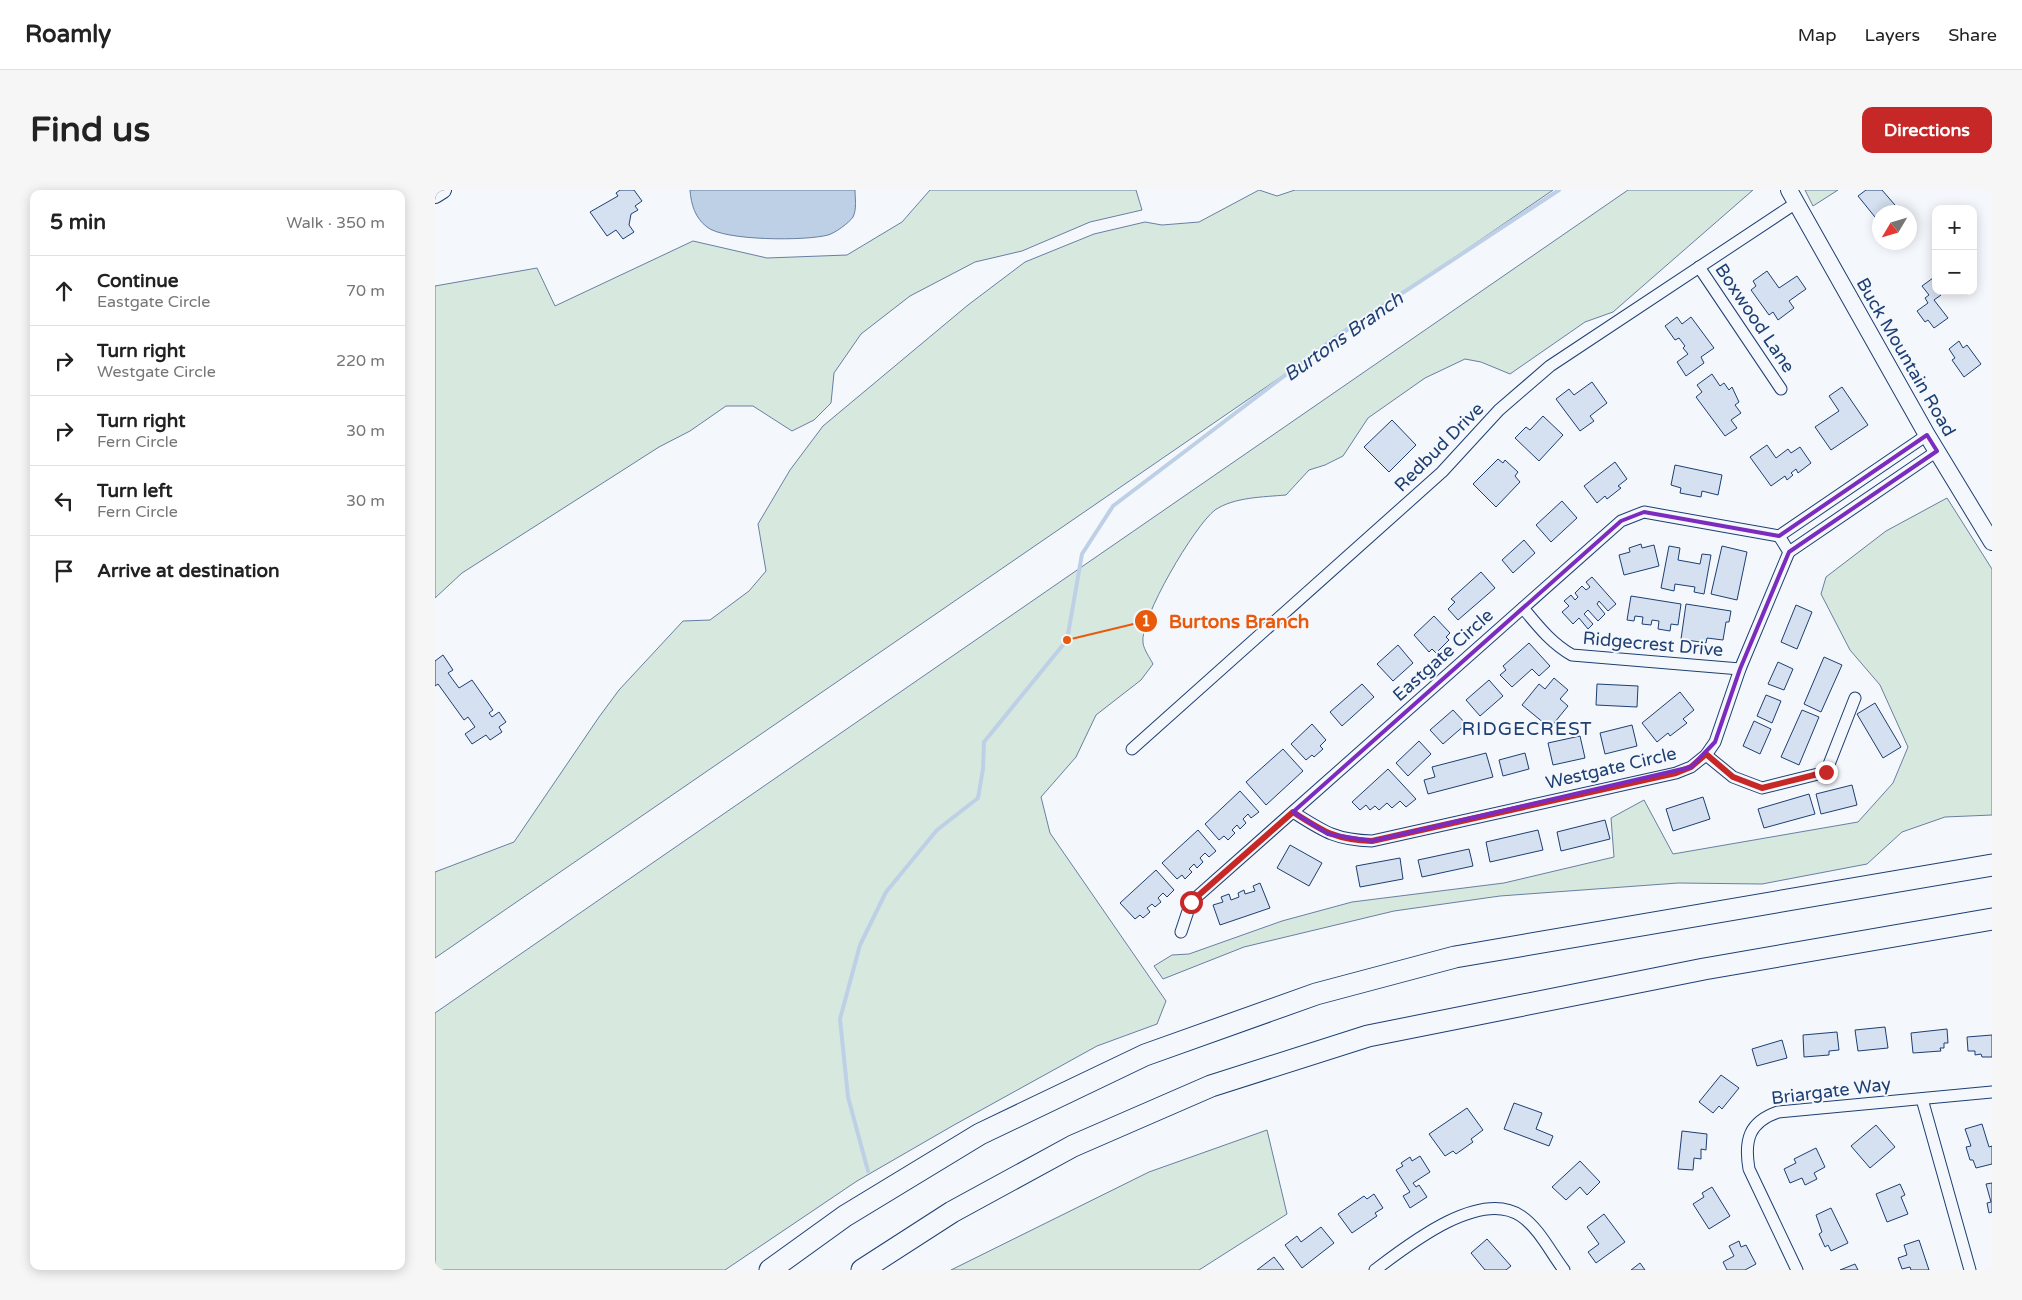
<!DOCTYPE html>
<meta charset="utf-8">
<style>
:root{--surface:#fff;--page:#f6f6f6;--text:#222;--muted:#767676;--line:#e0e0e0;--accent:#c62828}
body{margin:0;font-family:"Varela Round",sans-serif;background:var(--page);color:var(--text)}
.controls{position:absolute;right:15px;top:15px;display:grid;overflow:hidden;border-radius:10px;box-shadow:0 2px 12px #0003}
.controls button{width:45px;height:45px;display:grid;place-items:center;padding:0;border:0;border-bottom:1px solid var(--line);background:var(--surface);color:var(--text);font:25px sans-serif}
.compass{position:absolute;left:1437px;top:15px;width:45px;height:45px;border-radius:50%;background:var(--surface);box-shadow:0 2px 12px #0003;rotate:232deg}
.stop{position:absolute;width:15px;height:15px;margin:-11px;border:4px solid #c62828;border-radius:50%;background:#fff}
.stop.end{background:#c62828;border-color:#fff;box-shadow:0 1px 5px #0008}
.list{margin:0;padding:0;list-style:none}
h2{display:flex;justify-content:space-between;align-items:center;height:65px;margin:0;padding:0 20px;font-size:21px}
h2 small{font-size:16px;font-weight:400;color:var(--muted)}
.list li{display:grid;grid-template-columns:32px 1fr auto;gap:15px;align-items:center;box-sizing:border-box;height:70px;padding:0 20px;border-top:1px solid var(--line)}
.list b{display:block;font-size:19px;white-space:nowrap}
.list p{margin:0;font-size:16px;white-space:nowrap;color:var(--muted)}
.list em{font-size:16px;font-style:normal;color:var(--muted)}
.icon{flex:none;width:28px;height:28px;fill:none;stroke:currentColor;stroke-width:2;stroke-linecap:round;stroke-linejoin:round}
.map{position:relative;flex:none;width:1557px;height:1080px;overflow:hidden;border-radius:10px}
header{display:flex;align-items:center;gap:30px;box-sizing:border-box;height:70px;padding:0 25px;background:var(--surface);border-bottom:1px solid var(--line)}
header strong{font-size:24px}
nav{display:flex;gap:28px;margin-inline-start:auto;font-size:18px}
.intro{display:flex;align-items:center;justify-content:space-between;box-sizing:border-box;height:120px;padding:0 30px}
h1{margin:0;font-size:35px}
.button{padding:12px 22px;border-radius:10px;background:var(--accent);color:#fff;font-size:18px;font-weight:700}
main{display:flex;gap:30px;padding:0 30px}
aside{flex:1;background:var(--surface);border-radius:10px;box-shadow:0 2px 12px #0003}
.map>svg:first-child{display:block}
.green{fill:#d7e8df;stroke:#687fa3}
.water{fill:#bed0e5;stroke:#687fa3}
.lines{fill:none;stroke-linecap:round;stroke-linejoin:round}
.stream{stroke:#bed0e5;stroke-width:4}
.building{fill:#d5e0f0;stroke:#1d3f73}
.street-casing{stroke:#1d3f73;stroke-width:13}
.secondary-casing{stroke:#1d3f73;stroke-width:18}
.highway-casing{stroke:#1d3f73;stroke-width:23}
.street{stroke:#f4f7fb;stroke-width:11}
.secondary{stroke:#f4f7fb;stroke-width:16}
.highway{stroke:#f4f7fb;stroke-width:21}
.route{stroke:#c62828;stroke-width:6}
.marked{fill:none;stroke:#7b2cbf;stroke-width:4;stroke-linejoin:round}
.labels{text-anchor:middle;stroke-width:4;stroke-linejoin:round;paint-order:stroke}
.street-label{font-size:18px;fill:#1d3f73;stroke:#f4f7fb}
.water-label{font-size:19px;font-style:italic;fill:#1d3f73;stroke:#f4f7fb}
.neighbourhood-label{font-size:19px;letter-spacing:1px;fill:#1d3f73;stroke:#f4f7fb}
.leader{fill:none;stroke:#e8590c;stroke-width:2}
.callout-dot{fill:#e8590c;stroke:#f4f7fb;stroke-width:2}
.mark-label{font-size:15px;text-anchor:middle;font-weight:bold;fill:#fff}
.callout-label{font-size:19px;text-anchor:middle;font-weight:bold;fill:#e8590c;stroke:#f4f7fb;stroke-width:4;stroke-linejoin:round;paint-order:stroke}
</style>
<header>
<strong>Roamly</strong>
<nav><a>Map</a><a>Layers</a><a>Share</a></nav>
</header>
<div class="intro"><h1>Find us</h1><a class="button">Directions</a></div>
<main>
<aside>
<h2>5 min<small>Walk · 350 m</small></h2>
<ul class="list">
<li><svg class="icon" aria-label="ahead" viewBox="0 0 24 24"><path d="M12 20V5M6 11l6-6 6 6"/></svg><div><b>Continue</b><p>Eastgate Circle</p></div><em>70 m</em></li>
<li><svg class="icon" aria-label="right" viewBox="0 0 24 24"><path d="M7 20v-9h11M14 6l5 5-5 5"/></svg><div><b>Turn right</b><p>Westgate Circle</p></div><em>220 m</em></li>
<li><svg class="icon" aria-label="right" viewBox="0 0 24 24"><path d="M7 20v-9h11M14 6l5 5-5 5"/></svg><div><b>Turn right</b><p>Fern Circle</p></div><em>30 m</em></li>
<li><svg class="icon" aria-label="left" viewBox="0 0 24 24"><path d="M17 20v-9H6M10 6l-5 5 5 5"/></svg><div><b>Turn left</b><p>Fern Circle</p></div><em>30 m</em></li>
<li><svg class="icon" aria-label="arrive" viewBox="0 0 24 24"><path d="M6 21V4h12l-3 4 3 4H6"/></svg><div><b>Arrive at destination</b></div></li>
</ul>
</aside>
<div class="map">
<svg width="1557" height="1080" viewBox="0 0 1557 1080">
<rect width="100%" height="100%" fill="#f4f7fb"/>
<g class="green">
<polygon points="495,0 701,0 707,20 655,32 587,61 540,72 475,106 426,144 399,183 396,213 379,230 357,241 318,216 291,216 255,241 224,257 27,383 0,408 0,96 102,78 120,116 258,51 332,68 412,65 467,32"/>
<polygon points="824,0 842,6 860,0 1118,0 0,768 0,682 79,652 164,527 184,500 248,431 275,430 314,401 331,381 323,334 355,280 388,236 533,115 590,72 659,44 710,32 727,35 764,32"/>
<path d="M1193 0H1318L1178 122 1150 132 1075 184 1046 172 1030 169 990 188 933 228 908 266 890 275 874 280 851 305C829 307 799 307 780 320 760 335 704 429 708 453 709 460 715 468 718 474L706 490 661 525 641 567 606 607 615 643 731 811 722 834 662 856 519 935 422 991 290 1080H0V823Z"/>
<polygon points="1370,0 1403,0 1378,16"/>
<polygon points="1512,308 1557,379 1557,625 1510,627 1467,642 1432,674 1327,694 1243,693 1065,706 959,721 809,757 728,789 719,776 737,765 754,764 847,731 917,712 1069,693 1179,667 1176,628 1209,610 1238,664 1423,632 1458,593 1473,557 1445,495 1415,460 1386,404 1391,387 1451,341"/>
<polygon points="832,940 852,1024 764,1080 516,1080 714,982"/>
</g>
<path class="water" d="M255 0H420C420 8 422 19 418 27 414 33 400 43 393 45 371 51 289 51 272 37 260 28 256 14 255 0Z"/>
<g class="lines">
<polyline class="stream" points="433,981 413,907 405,829 425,755 451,702 502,640 543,608 548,579 549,552 632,450 647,364 678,316 902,146 1124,0"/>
</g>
<g class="building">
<polygon points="185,0 199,0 207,11 200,16 203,20 196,24 194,35 199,42 188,49 181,40 172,46 155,22 183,6 181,3"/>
<polygon points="1431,0 1447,0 1466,22 1444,22 1444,32 1423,6"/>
<polygon points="1332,81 1344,98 1362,86 1371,99 1354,111 1359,118 1343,130 1338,122 1334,125 1316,100 1321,96 1318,91"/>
<polygon points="1498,88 1501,91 1501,101 1506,105 1499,110 1513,128 1499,138 1493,130 1490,132 1482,121 1493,113 1490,108 1494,105 1487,96"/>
<polygon points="1242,127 1247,134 1256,127 1279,158 1266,167 1269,173 1251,186 1242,172 1253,164 1248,158 1250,156 1244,148 1240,150 1230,136"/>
<polygon points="1524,151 1528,158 1532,155 1546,174 1529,187 1517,170 1520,168 1514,159"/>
<polygon points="1277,184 1285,196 1289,193 1294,200 1297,197 1304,212 1300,215 1306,223 1296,230 1302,238 1290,246 1261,207 1267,202 1262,195"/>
<polygon points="1157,192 1172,213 1155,226 1159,231 1145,241 1121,209 1134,199 1139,205"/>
<polygon points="1407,197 1433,235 1396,260 1380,237 1404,221 1394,206"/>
<polygon points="1108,226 1128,245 1104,271 1080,248 1091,237 1095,240"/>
<polygon points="957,230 981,255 954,282 929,257"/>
<polygon points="1332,255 1341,268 1353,259 1356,263 1365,257 1376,273 1363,283 1361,279 1356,283 1358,285 1352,290 1350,286 1336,296 1315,267"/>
<polygon points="1063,269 1068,273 1070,270 1083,282 1080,286 1085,292 1061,317 1038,294"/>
<polygon points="1180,272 1192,289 1183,296 1186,298 1172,309 1170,306 1162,313 1149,296"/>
<polygon points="1240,275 1287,285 1283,305 1267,301 1266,307 1245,303 1246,298 1236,295"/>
<polygon points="1127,311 1142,328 1116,352 1101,335"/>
<polygon points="1089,350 1100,363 1078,383 1067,370"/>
<polygon points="1206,354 1207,358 1219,355 1224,376 1189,385 1184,365 1195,362 1194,358"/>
<polygon points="1234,356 1245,358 1243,370 1265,374 1267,364 1276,365 1269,404 1259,402 1260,397 1240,394 1239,401 1226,398"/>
<polygon points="1287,356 1312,362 1302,410 1276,404"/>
<polygon points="1046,382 1060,398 1023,430 1013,419 1020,412 1016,409"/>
<polygon points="1157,387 1181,414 1173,421 1164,411 1162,414 1170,424 1163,431 1153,420 1149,424 1158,434 1153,439 1144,428 1138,434 1127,422 1134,416 1129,411 1136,405 1140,410 1143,407 1140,403 1147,396 1151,400 1155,397 1151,392"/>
<polygon points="1196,406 1246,414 1243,435 1236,434 1235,441 1223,439 1224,431 1217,430 1216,435 1207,434 1208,427 1200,426 1199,431 1192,430"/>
<polygon points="1251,414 1296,421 1294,432 1291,432 1288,450 1272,448 1271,453 1246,449"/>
<polygon points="1361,415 1377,422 1362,459 1346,452"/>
<polygon points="999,426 1015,443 1011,447 1014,450 1001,463 997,459 994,462 979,445"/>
<polygon points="1094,453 1115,476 1104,486 1097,479 1077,497 1065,485 1071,480 1068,476"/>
<polygon points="963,455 978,473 958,491 942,474"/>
<polygon points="8,465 18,480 13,483 24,498 37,490 58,520 54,523 57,527 64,522 71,532 64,537 67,542 55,550 51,545 37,554 30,544 40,537 33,527 29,530 3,494 0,496 0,471"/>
<polygon points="1389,467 1407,475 1386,522 1369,514"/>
<polygon points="1343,472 1358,479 1349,500 1333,494"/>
<polygon points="1119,488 1133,500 1125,509 1133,516 1115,538 1087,515 1104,494 1110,499"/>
<polygon points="1054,490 1068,506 1045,526 1031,510"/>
<polygon points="927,494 939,507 907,536 895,522"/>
<polygon points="1162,494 1203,496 1202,517 1161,515"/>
<polygon points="1245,502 1259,520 1248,529 1252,533 1235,546 1233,543 1222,552 1207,533"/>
<polygon points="1331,505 1346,511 1337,533 1322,526"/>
<polygon points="1440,513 1466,557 1448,568 1422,524"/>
<polygon points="1018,520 1031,534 1008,554 995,540"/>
<polygon points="1367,520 1384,527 1364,575 1346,567"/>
<polygon points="1319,531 1336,539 1325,564 1308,556"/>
<polygon points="877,534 891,550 885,556 888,559 879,567 877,565 871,570 856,554"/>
<polygon points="1197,535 1202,556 1170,564 1165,543"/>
<polygon points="1145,546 1150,568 1118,575 1113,553"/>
<polygon points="984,551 996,564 973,586 961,573"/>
<polygon points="848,559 868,581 831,615 811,592"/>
<polygon points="1051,563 1058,587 993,604 989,590 1000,587 997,577"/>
<polygon points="1090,563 1094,579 1068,586 1064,570"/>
<polygon points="953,579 981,609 971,617 965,611 957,618 952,613 944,620 940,616 935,620 931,615 925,620 917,612"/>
<polygon points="1417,595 1422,615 1386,624 1381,604"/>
<polygon points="805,601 824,622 816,628 813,624 808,629 811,633 805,639 802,635 797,640 800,643 793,650 789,646 784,650 770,634"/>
<polygon points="1374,604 1380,624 1329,638 1323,619"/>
<polygon points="1268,607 1275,629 1238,641 1231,619"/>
<polygon points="1170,630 1175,649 1126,661 1122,642"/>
<polygon points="763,640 781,661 774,667 770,663 765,668 768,672 762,678 759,674 754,679 757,682 750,689 747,685 742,689 727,673"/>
<polygon points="1103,640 1108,660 1055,672 1051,652"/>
<polygon points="855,655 887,673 874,696 842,678"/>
<polygon points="1034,659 1038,676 987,687 983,670"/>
<polygon points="965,668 968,689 925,697 921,676"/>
<polygon points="721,680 739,700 732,707 728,703 723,708 726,712 720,717 717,714 712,718 715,722 708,728 705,725 700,729 685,713"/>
<polygon points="825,693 835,718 785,735 778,715 788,712 786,707 794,704 796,710 804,707 803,703 809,700 810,704 820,701 818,696"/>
<polygon points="1450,837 1453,858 1423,861 1420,840"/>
<polygon points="1512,839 1513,853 1509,853 1509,858 1505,858 1506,861 1478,863 1476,843"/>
<polygon points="1402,842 1404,860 1394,861 1394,865 1369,867 1368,845"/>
<polygon points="1557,845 1557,867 1547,867 1546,864 1540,865 1540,861 1533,861 1532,847"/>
<polygon points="1347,850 1352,868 1322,876 1317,859"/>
<polygon points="1286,885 1304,898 1287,919 1284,916 1278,923 1264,912"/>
<polygon points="1079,913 1107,923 1101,939 1118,946 1114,956 1069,939"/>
<polygon points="1032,918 1048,940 1036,949 1038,952 1021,964 1018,961 1010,966 994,944"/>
<polygon points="1547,934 1554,957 1557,956 1557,974 1541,978 1538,970 1535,970 1531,957 1536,956 1530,939"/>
<polygon points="1441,935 1460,957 1435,978 1416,956"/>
<polygon points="1247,941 1272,944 1271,960 1266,959 1266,969 1259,968 1258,980 1243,979"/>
<polygon points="1381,958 1390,977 1379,983 1382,989 1370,995 1367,988 1355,993 1349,979 1361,973 1359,969"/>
<polygon points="985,966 995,982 978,993 981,997 984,995 992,1007 975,1018 968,1006 975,1002 961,980 968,976 966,973 975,967 977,971"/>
<polygon points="1145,971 1165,992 1152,1005 1145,997 1131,1010 1117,997"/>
<polygon points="1557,993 1557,1022 1554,1023 1552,1013 1556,1012 1551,994"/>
<polygon points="1465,994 1470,1005 1466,1007 1473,1024 1452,1032 1441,1004"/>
<polygon points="1277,997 1295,1026 1274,1039 1258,1014 1269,1007 1267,1003"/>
<polygon points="939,1004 948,1018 940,1023 942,1026 917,1043 903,1024 929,1006 932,1009"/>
<polygon points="1396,1018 1413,1053 1396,1061 1393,1055 1390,1057 1384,1044 1387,1042 1381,1025"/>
<polygon points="1169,1024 1190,1052 1161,1073 1153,1062 1164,1054 1152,1037"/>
<polygon points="886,1037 899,1053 867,1078 850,1055 862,1046 866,1052"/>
<polygon points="1052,1049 1076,1076 1071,1080 1050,1080 1036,1063"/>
<polygon points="1484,1050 1494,1080 1476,1080 1475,1077 1467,1079 1463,1068 1472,1065 1469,1055"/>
<polygon points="1304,1051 1306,1057 1311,1055 1321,1074 1310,1080 1292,1080 1288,1072 1299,1066 1294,1056"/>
<polygon points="839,1067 849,1080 822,1080"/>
<polygon points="1205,1073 1210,1080 1196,1080"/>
<polygon points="1420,1074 1423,1080 1405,1080"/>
</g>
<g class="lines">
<defs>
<g id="street">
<polyline points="1264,77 1346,199"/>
<polyline points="1344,346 1492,245"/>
<polyline points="1354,362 1502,261"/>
<path d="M1088 418C1103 436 1116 453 1137 465L1305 479"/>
<polyline points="697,559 1007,282 1064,220 1115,176 1361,13"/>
<polyline points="1271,565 1298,587 1327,598 1391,582 1420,508"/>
<path d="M858 622C888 641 900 650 937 651L1241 583 1256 577 1271 565 1280 552 1305 479 1354 362 1344 346"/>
<polyline points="746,742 756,712 1186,331 1209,322 1344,346"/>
<polyline points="1487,909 1535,1080"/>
<path d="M940 1080C973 1055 1045 998 1086 1026 1104 1038 1116 1063 1129 1080"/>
<path d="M1362 1080 1314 979C1309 950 1314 932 1343 922L1557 902"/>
</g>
<g id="secondary">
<polyline points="1354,0 1492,245 1557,352"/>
<polyline points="0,5 8,0"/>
</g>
<g id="highway">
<polyline points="335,1080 410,1026 545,944 710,865 881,804 1020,767 1557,675"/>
<polyline points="427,1080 517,1022 638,956 776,896 933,846 1269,779 1557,729"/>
</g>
</defs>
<use href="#street" class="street-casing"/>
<use href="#secondary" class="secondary-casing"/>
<use href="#highway" class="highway-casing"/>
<use href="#street" class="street"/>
<use href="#secondary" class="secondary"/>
<use href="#highway" class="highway"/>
</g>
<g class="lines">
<path class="route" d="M756 712 858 622C888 641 900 650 937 651L1241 583 1256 577 1271 564 1298 587 1327 598 1391 582"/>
</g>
<path class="marked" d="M1492 245 1502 261 1354 362 1305 479 1280 552 1256 577 937 651 893 644 858 622 1186 331 1209 322 1344 346Z"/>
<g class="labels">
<g class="street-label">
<text transform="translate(1320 128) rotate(56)" y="6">Boxwood Lane</text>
<text transform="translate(1471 167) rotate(60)" y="6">Buck Mountain Road</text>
<text transform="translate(1004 257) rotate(-45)" y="6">Redbud Drive</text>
<text transform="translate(1218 454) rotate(5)" y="6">Ridgecrest Drive</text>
<text transform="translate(1008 465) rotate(-42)" y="6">Eastgate Circle</text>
<text transform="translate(1176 578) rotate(-13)" y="6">Westgate Circle</text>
<text transform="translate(1396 901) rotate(-7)" y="6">Briargate Way</text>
</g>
<g class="water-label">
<text transform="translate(908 146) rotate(-35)" y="7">Burtons Branch</text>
</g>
<g class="neighbourhood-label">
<text x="1092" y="545">RIDGECREST</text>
</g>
</g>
<path class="leader" d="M632 450L711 431"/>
<g class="callout-dot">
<circle cx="632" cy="450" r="5"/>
<circle cx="711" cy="431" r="12"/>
</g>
<g class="mark-label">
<text x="711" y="436">1</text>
</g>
<g class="callout-label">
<text x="804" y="438">Burtons Branch</text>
</g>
</svg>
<div class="controls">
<button>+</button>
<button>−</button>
</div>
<svg class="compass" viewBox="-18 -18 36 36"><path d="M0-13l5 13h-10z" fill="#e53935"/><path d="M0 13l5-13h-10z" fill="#767676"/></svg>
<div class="stop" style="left:756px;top:712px"></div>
<div class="stop end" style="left:1391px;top:582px"></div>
</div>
</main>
